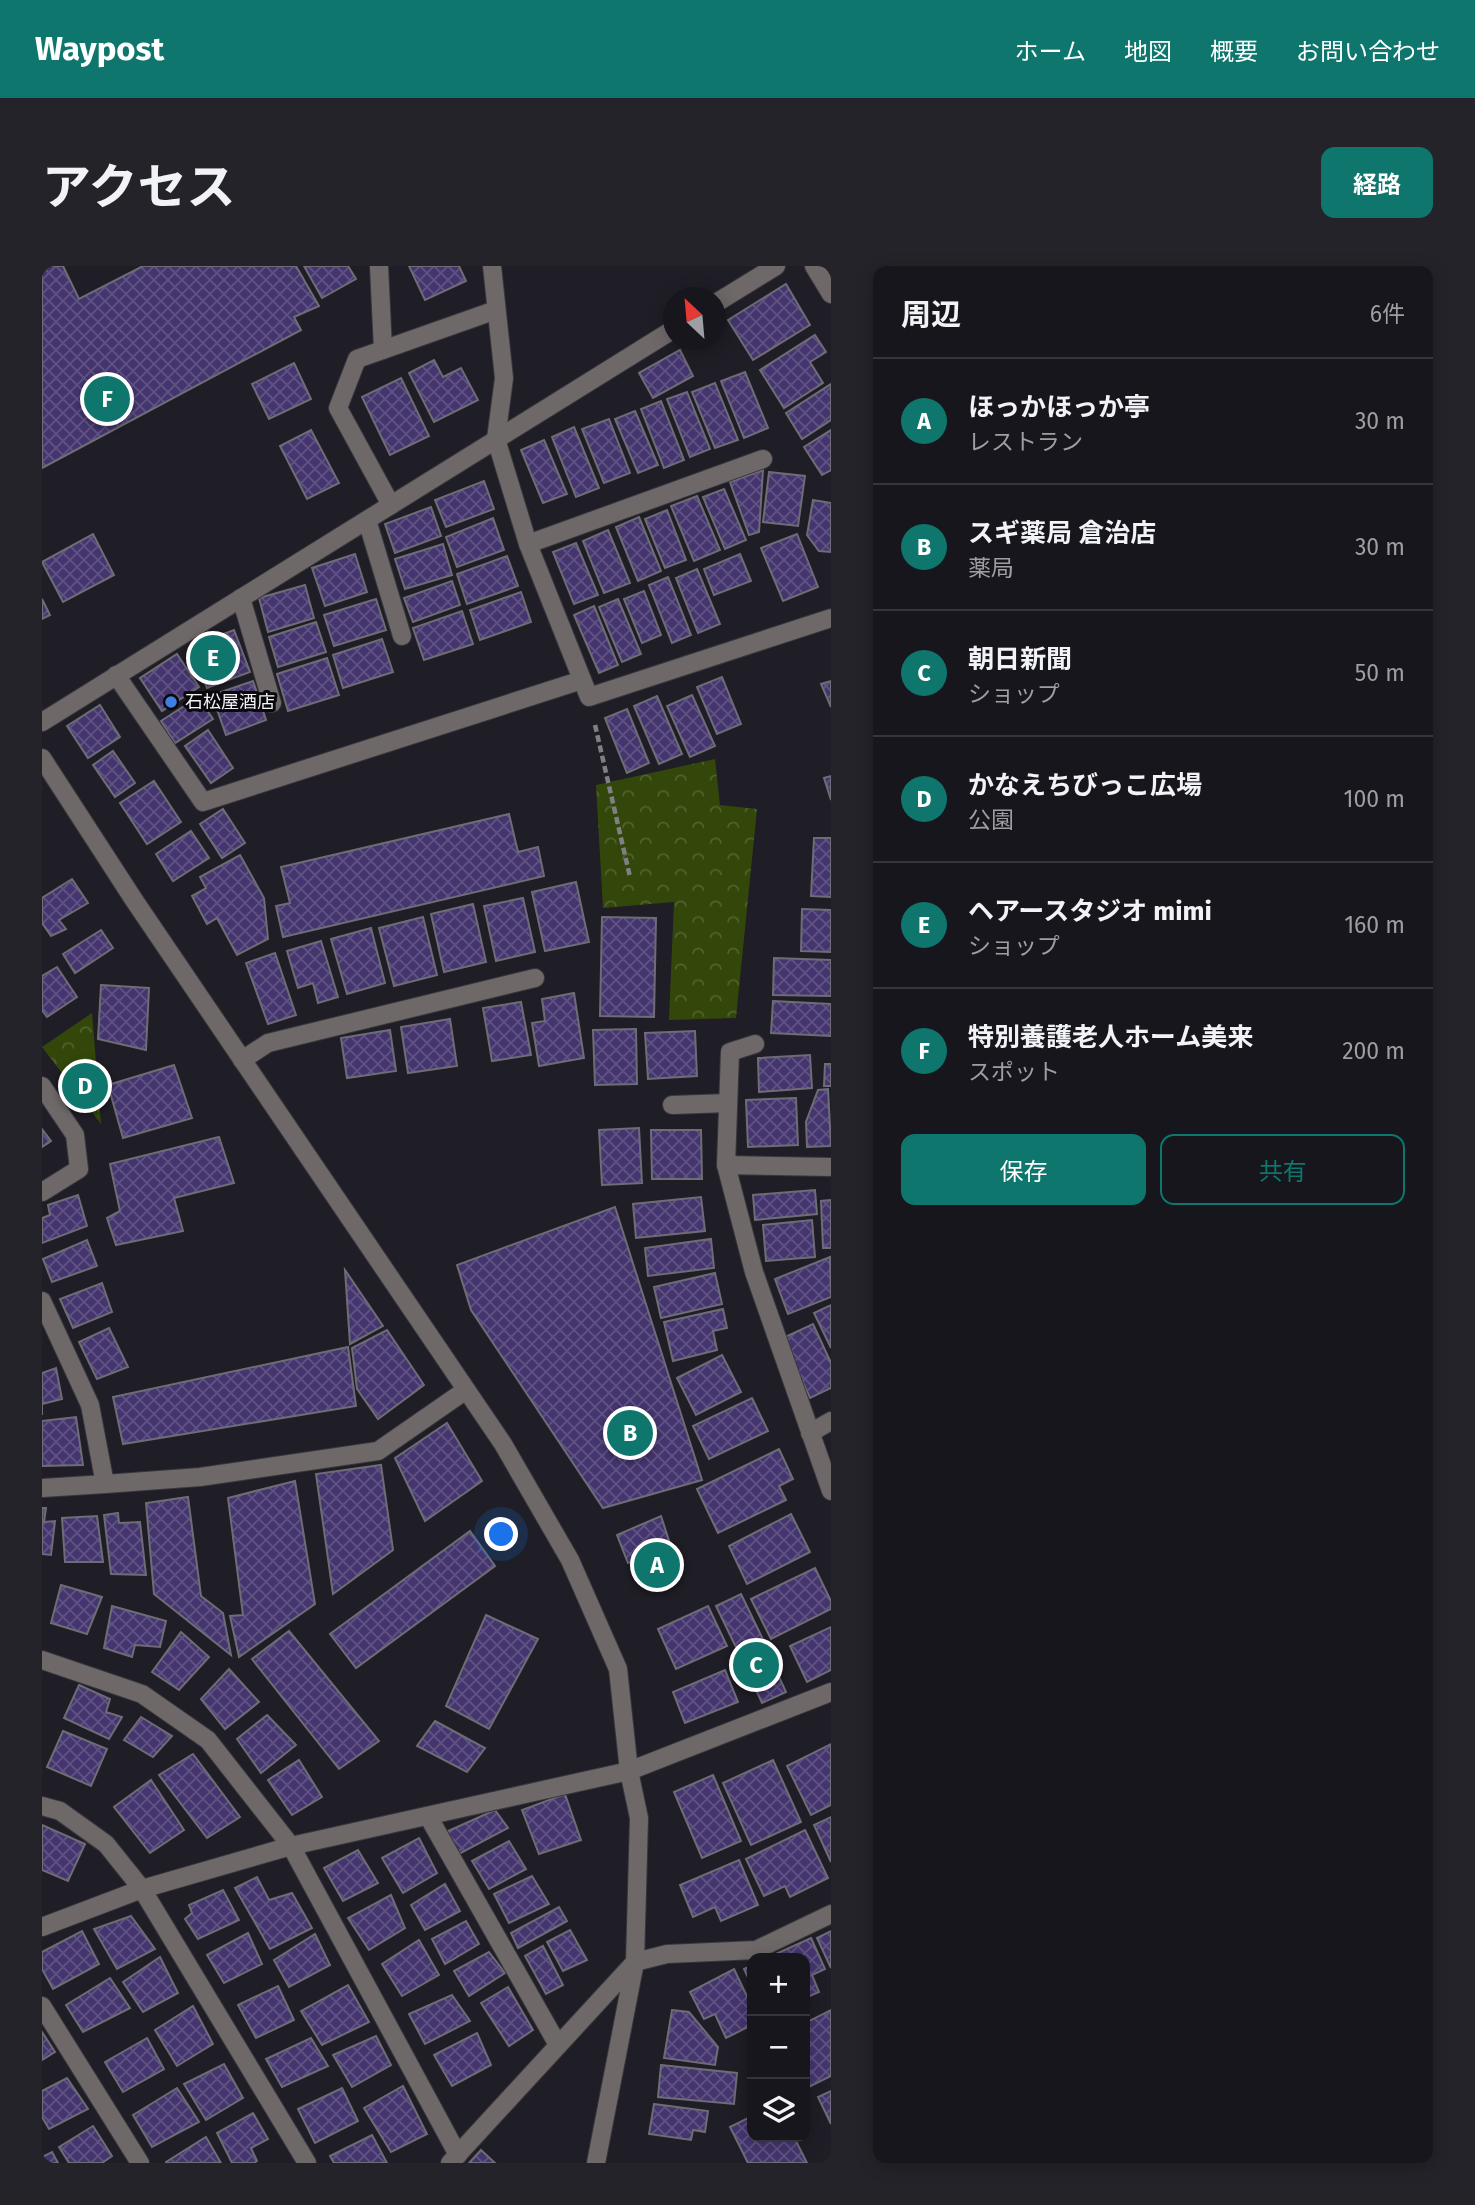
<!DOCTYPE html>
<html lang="ja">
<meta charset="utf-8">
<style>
:root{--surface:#17161c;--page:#242329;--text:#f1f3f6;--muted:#9e9fa3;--line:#36353b;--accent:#0f766e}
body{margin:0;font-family:"Fira Sans","Noto Sans JP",sans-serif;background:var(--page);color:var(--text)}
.controls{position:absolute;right:21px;bottom:21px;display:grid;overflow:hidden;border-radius:14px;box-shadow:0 4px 18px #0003}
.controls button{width:63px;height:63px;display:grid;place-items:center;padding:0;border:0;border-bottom:2px solid var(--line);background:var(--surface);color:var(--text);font:35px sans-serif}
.compass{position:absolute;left:621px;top:21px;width:63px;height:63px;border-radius:50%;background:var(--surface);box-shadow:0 4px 18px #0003;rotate:334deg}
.you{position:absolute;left:460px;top:1269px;width:24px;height:24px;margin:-18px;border:5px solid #fff;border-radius:50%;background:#1a73e8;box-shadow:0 0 0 10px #1a73e833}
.badge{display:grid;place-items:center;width:46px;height:46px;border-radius:50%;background:var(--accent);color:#fff;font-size:23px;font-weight:700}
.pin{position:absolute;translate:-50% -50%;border:4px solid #fff;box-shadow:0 2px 7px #0006}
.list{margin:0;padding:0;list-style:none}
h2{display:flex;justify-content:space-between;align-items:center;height:91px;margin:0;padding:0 28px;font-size:30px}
h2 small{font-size:23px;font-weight:400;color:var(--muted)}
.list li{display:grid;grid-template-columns:46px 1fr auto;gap:21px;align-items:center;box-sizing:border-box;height:126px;padding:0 28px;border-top:2px solid var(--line)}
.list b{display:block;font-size:26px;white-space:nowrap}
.list p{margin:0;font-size:23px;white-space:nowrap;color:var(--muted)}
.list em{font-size:23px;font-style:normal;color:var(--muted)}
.actions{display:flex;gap:14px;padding:21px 28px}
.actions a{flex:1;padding:16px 0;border:2px solid var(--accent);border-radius:14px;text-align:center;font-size:24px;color:var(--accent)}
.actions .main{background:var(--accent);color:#fff}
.icon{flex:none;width:38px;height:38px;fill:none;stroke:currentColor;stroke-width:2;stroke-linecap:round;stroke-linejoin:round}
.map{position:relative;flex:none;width:789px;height:1897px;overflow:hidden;border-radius:14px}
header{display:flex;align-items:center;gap:42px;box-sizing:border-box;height:98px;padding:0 35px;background:var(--accent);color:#fff}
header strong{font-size:33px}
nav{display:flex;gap:38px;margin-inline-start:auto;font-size:24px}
.intro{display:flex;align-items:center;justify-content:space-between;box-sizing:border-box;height:168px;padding:0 42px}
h1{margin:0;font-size:49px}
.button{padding:18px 32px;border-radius:14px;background:var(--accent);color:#fff;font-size:24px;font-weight:700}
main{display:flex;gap:42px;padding:0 42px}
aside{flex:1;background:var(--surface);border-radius:14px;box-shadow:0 4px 18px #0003}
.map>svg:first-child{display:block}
.park{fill:url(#park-crowns)}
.building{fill:url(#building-cross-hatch);stroke:#6e6c75;stroke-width:2}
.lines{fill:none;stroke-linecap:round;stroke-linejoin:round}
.minor-casing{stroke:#39373e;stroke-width:20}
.path{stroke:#817f86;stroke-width:4.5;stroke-dasharray:7 3.5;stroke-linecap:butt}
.minor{stroke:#6e6968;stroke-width:18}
.shop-dot{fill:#3f7fe0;stroke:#09080b;stroke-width:2.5}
.labels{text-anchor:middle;stroke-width:6;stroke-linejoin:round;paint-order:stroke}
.poi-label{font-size:18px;fill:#f4f3f8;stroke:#09080b;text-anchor:start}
</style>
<header>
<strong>Waypost</strong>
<nav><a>ホーム</a><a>地図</a><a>概要</a><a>お問い合わせ</a></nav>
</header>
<div class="intro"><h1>アクセス</h1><a class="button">経路</a></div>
<main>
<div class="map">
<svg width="789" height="1897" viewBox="0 0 789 1897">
<defs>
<pattern id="park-crowns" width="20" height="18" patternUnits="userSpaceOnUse" patternTransform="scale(1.75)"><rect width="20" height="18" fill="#33470b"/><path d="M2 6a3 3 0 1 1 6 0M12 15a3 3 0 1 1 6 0" fill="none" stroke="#51622f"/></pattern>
<pattern id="building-cross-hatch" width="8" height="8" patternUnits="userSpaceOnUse" patternTransform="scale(1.75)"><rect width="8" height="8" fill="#45356f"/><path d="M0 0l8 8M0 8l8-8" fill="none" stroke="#605384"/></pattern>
</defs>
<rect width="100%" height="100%" fill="#1f1d25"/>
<g class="park">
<polygon points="673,493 678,539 715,543 694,752 627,754 632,636 561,642 554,519"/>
<polygon points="50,747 59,858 0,781"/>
</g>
<g class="building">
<polygon points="0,0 21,0 37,33 101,0 254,0 277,40 252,51 259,64 0,202"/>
<polygon points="262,0 306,0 314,13 280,32"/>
<polygon points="367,0 417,0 424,15 383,34"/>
<polygon points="744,18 768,59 711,94 686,54"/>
<polygon points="773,69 784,86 768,96 781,117 742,142 718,104"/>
<polygon points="638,84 651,110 611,132 597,107"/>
<polygon points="392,94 401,111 419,102 436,134 392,156 367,107"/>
<polygon points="252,97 269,133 227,153 210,118"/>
<polygon points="703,106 726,162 702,172 679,115"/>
<polygon points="359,112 387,170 348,189 320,131"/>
<polygon points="673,117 696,174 673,182 650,126"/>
<polygon points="789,118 789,154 760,173 744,147"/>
<polygon points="645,126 668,183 648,191 625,133"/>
<polygon points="619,135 642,194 622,202 599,143"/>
<polygon points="593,145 616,199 596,207 573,153"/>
<polygon points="567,153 588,207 562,217 540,163"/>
<polygon points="532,161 557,222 534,231 510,171"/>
<polygon points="269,164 297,217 265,233 238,180"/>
<polygon points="789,164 789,204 780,209 762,181"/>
<polygon points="502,174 525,228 501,237 479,184"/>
<polygon points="721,204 717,266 707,269 688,216"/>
<polygon points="727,206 763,210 756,260 721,256"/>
<polygon points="442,215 452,243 404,261 393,234"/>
<polygon points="682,223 704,274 683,283 661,231"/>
<polygon points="655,230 678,284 652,295 629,240"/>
<polygon points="771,234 789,237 789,286 777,285 765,269"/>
<polygon points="389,241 399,270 353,287 343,258"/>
<polygon points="625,244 644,294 623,302 603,253"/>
<polygon points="597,251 619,305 596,315 574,261"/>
<polygon points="451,252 462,284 415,301 404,271"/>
<polygon points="566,264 588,317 562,327 541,275"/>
<polygon points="51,268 72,309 21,336 0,296"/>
<polygon points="755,268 776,321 741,335 719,282"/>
<polygon points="534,277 556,329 532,338 511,286"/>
<polygon points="401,278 410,309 363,323 353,293"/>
<polygon points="313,288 325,326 283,340 270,302"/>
<polygon points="698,288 709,315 672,329 662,303"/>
<polygon points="465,290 476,320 425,338 415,308"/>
<polygon points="655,303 678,358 656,367 634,312"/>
<polygon points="626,311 649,369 630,377 607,319"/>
<polygon points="410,315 418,339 371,356 362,332"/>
<polygon points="263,319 272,352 226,366 217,332"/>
<polygon points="602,325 619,369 600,377 582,333"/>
<polygon points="479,326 489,356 438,374 428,344"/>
<polygon points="0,333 8,349 0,353"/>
<polygon points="334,333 344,364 292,380 282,349"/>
<polygon points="576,333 599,388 580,396 557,341"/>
<polygon points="552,340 576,399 557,407 532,349"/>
<polygon points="420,345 431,378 382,394 371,362"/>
<polygon points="274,356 284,386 236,401 227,371"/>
<polygon points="192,364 208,406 165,422 149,380"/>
<polygon points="340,373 351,406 301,422 291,389"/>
<polygon points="135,388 157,421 120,445 98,412"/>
<polygon points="285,392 297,429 246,445 235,408"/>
<polygon points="680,411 699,458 675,468 655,421"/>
<polygon points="211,415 224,454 184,469 170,429"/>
<polygon points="789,415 789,441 779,418"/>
<polygon points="650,429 673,480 648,491 625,440"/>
<polygon points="615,430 640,488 617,498 592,440"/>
<polygon points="156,431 171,453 133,477 119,455"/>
<polygon points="58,439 78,471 46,492 25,460"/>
<polygon points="585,443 607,497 585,507 563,452"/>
<polygon points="166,464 191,502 169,517 143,480"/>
<polygon points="71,485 93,517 73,531 51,499"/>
<polygon points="789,510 789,534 782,512"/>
<polygon points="112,515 139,556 105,578 78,537"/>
<polygon points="181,543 203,577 180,592 158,558"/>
<polygon points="467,548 476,586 496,581 502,610 241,671 234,640 248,637 239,601"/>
<polygon points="149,565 167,592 131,615 114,588"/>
<polygon points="772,572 789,572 789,631 769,630"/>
<polygon points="198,589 222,632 226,673 195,689 175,652 165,658 150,630 164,622 158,611"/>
<polygon points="30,613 46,637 17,654 24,663 9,670 0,657 0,632"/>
<polygon points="534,616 547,676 503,685 490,626"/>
<polygon points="481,632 493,686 454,695 442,640"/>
<polygon points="431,638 444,696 402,706 389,648"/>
<polygon points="760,643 789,644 789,686 759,685"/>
<polygon points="381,651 395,709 352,720 337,662"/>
<polygon points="560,651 614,652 612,751 558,750"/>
<polygon points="329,662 343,717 305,728 289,673"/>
<polygon points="59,664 71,682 33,707 21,688"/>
<polygon points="279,675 296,731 276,737 271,717 256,722 245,685"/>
<polygon points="233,687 254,749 226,758 204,697"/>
<polygon points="732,692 789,694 789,730 731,729"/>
<polygon points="15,701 35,731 5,751 0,744 0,710"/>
<polygon points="59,719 107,722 104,784 56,773"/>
<polygon points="532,727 542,792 497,800 490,757 503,755 500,733"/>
<polygon points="731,735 789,738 789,770 729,767"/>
<polygon points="479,736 489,789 450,795 441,742"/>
<polygon points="408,753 415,800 366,807 359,761"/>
<polygon points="594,763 595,818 553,819 551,764"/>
<polygon points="348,764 354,805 305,812 299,772"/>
<polygon points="653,765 655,810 606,813 603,767"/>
<polygon points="768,789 770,822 717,826 716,792"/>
<polygon points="783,798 789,798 789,820 782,820"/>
<polygon points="132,799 150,852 81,872 66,819"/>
<polygon points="786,823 789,880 765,881 764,856 776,824"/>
<polygon points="754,832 756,879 706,881 704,834"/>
<polygon points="597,862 600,917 560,919 557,864"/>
<polygon points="0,863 9,875 0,881"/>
<polygon points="609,864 659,864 660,913 610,913"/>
<polygon points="177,871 192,917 132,932 141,965 74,979 65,952 78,945 68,898"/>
<polygon points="773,924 775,948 713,954 711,929"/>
<polygon points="36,929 45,960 0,977 0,952 8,949 6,939"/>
<polygon points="659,931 663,965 594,972 591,938"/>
<polygon points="789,934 789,982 781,982 779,935"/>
<polygon points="573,941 660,1214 561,1242 429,1044 415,999"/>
<polygon points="770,954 773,991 724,995 721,959"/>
<polygon points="669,973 672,1002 606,1010 603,982"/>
<polygon points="45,974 55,1000 10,1016 1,993"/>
<polygon points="788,991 789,1031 746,1048 733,1013"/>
<polygon points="303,1004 341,1060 308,1078"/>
<polygon points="673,1007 680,1038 619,1052 612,1021"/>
<polygon points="60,1017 70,1046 31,1062 18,1033"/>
<polygon points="789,1039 789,1082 772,1047"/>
<polygon points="681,1043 685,1062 671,1065 675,1084 631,1095 622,1056"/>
<polygon points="771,1058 789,1097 789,1122 768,1132 741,1072"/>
<polygon points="67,1062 86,1101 55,1113 37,1076"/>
<polygon points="345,1064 382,1119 336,1153 315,1123 310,1082"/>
<polygon points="306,1081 314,1140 81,1178 71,1131"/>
<polygon points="680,1089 699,1126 654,1149 635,1112"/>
<polygon points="14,1102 20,1133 0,1138 0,1149 0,1107"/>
<polygon points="710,1132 726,1165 667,1193 651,1160"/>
<polygon points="34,1151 41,1199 0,1200 0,1155"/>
<polygon points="405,1157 440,1215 383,1255 353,1192"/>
<polygon points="737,1183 751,1213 737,1220 744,1234 676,1267 655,1223"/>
<polygon points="339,1199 351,1284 291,1328 274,1208"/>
<polygon points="253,1215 273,1338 197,1391 188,1350 201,1349 186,1232"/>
<polygon points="146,1231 159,1330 181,1347 189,1389 112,1328 104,1237"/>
<polygon points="0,1242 4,1242 2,1256 13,1255 9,1289 0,1288"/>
<polygon points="76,1247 77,1257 98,1256 104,1309 69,1308 62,1249"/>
<polygon points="749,1248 768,1286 705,1318 687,1280"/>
<polygon points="55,1250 61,1296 23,1296 20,1252"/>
<polygon points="619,1250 629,1281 586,1297 575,1269"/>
<polygon points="428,1265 453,1300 314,1402 288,1368"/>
<polygon points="773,1302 789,1335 789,1343 729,1373 709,1333"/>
<polygon points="19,1319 60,1331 45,1368 9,1357"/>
<polygon points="699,1328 730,1392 705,1404 674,1340"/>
<polygon points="70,1340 124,1355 118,1381 93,1379 90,1391 62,1382"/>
<polygon points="666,1340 685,1380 634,1403 616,1363"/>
<polygon points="444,1349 496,1373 447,1463 404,1440"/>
<polygon points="789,1361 789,1404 765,1416 748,1380"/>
<polygon points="247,1365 337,1475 297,1503 210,1393"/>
<polygon points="139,1366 167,1391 137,1424 110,1406"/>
<polygon points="733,1402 744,1426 720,1437 709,1413"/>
<polygon points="187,1403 217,1436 183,1463 159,1433"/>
<polygon points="683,1404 696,1436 643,1457 631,1426"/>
<polygon points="37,1419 68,1433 64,1446 80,1451 67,1473 22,1452"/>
<polygon points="225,1449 254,1479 219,1507 195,1473"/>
<polygon points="99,1451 130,1470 111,1491 82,1474"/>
<polygon points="393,1455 443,1482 425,1506 375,1480"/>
<polygon points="21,1465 65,1483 49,1520 5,1501"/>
<polygon points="789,1478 789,1539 769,1549 745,1500"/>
<polygon points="151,1488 198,1551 165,1572 117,1509"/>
<polygon points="257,1494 280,1531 250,1549 226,1514"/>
<polygon points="731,1494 759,1556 709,1579 681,1517"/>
<polygon points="671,1509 699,1575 660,1592 632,1526"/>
<polygon points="109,1514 142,1564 108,1587 72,1541"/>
<polygon points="523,1528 539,1574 497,1588 480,1544"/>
<polygon points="453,1544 466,1562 417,1588 404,1566"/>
<polygon points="789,1551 789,1596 772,1559"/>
<polygon points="0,1559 43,1578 26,1615 0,1604"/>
<polygon points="763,1564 786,1612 748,1631 743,1620 722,1630 704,1593"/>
<polygon points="377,1572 395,1607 361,1627 340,1592"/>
<polygon points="467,1575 484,1603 447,1623 430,1595"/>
<polygon points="316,1584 336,1617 301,1635 282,1602"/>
<polygon points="697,1594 716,1639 679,1655 673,1641 651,1651 638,1619"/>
<polygon points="490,1610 507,1638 467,1657 452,1628"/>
<polygon points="215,1611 227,1634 250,1627 270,1662 228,1683 193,1622"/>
<polygon points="403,1618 418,1645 383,1664 369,1639"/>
<polygon points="181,1624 197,1654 156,1673 143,1653 150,1647 147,1639"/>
<polygon points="349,1629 363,1662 327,1684 306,1652"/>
<polygon points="517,1641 525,1655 476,1682 469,1667"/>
<polygon points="89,1650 113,1683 75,1703 52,1663"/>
<polygon points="424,1655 437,1678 403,1698 390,1673"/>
<polygon points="528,1664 545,1694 521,1705 505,1676"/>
<polygon points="40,1665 57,1698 11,1723 0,1703 0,1686"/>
<polygon points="789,1665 789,1702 775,1672"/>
<polygon points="206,1667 220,1698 182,1717 165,1689"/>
<polygon points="273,1668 288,1699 247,1721 232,1694"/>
<polygon points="769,1672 783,1703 770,1709 777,1726 763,1732 763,1692 725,1692"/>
<polygon points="377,1674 397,1709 360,1730 340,1698"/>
<polygon points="501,1680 521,1719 504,1728 483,1690"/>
<polygon points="447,1686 463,1707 427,1730 412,1705"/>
<polygon points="118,1691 136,1727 101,1746 81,1716"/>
<polygon points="710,1699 710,1720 702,1703"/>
<polygon points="692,1703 710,1741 710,1759 684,1772 673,1748 662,1753 648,1726"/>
<polygon points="68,1712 88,1742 41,1766 24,1739"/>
<polygon points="306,1719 327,1756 280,1779 259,1745"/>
<polygon points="236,1720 252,1754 214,1772 196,1739"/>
<polygon points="466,1721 491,1764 467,1780 439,1737"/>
<polygon points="410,1729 428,1755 383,1778 367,1748"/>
<polygon points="151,1740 171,1778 135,1800 113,1764"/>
<polygon points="630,1744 647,1746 676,1781 673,1799 622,1792"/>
<polygon points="789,1744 789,1810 763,1823 763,1757"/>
<polygon points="0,1766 13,1786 0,1794"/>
<polygon points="435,1767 449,1799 410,1820 392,1789"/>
<polygon points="334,1770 349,1799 310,1821 291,1789"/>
<polygon points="105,1772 122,1803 81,1826 63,1796"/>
<polygon points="269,1772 286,1800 240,1821 224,1793"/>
<polygon points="182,1798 201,1832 164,1854 142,1818"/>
<polygon points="619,1799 695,1807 692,1838 616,1831"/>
<polygon points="25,1812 46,1843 7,1863 0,1851 0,1825"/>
<polygon points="361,1820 385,1868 349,1886 322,1842"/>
<polygon points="135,1822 157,1856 110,1881 91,1849"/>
<polygon points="300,1822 316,1855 273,1877 256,1843"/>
<polygon points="789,1825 789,1858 776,1831"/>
<polygon points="612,1838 666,1845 663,1866 651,1864 649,1874 607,1868"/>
<polygon points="211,1847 226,1873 209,1882 215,1895 212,1897 190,1897 175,1867"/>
<polygon points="710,1850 710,1871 752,1871 765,1897 706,1897 688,1861"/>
<polygon points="51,1860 70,1890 60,1897 27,1897 17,1881"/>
<polygon points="330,1869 345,1897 292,1897 288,1890"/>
<polygon points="164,1871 179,1897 124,1897 124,1896"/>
<polygon points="439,1884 453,1897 427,1897"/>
<polygon points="10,1886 16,1897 0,1897 0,1891"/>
</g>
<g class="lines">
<defs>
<g id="minor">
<polyline points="337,0 341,84"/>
<polyline points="450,0 462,112 454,173 486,278 547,431 789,352"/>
<polyline points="772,0 789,28"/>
<polyline points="674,37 734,0"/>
<polyline points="349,239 296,142 315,93 454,44"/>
<polyline points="325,254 360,370"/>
<polyline points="486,278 721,193"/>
<polyline points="199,332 230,437"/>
<polyline points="74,409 161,536 540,414"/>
<polyline points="0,456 632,63"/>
<polyline points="0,492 92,634 461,1178 528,1294 576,1403 587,1505 597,1552 593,1696 554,1897"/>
<polyline points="200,794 226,777 493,712"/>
<polyline points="0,820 33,869 37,903 0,926"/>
<polyline points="630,839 686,837"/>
<polyline points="684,899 688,786 713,778"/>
<polyline points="789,901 684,899 712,1006 789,1225"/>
<polyline points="0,1035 48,1139 63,1218 158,1211 336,1185 424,1124"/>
<polyline points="768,1167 789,1155"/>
<polyline points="0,1222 63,1218"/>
<polyline points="0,1394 100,1428 166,1474 249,1580 416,1889"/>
<polyline points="0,1540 18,1545 64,1578 100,1623 265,1897"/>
<polyline points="386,1550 516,1779"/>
<polyline points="0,1661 100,1623 249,1580 587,1505 789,1426"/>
<polyline points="0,1740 98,1897"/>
<polyline points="408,1897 593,1696 625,1688 714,1684 789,1648"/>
</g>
</defs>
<use href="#minor" class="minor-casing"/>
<polyline class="path" points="553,459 588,611"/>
<use href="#minor" class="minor"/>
</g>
<circle class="shop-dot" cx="129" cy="436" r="7"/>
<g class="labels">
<g class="poi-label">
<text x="143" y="442">石松屋酒店</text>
</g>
</g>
</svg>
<div class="controls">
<button>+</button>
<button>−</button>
<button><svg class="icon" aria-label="layers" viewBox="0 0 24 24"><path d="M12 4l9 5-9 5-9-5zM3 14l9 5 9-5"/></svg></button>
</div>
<svg class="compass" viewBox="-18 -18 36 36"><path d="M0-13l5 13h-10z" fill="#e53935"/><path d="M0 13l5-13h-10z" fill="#9e9fa3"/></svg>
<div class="you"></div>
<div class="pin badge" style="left:615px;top:1299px">A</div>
<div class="pin badge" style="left:588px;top:1167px">B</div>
<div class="pin badge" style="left:714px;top:1399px">C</div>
<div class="pin badge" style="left:43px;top:820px">D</div>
<div class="pin badge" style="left:171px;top:392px">E</div>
<div class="pin badge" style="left:65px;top:133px">F</div>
</div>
<aside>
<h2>周辺<small>6件</small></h2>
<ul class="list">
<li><span class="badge">A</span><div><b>ほっかほっか亭</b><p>レストラン</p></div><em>30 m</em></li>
<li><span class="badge">B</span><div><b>スギ薬局 倉治店</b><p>薬局</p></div><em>30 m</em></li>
<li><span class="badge">C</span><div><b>朝日新聞</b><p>ショップ</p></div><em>50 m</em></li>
<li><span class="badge">D</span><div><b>かなえちびっこ広場</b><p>公園</p></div><em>100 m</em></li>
<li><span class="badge">E</span><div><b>ヘアースタジオ mimi</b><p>ショップ</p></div><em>160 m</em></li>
<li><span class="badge">F</span><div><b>特別養護老人ホーム美来</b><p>スポット</p></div><em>200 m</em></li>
</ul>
<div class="actions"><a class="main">保存</a><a>共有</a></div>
</aside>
</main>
